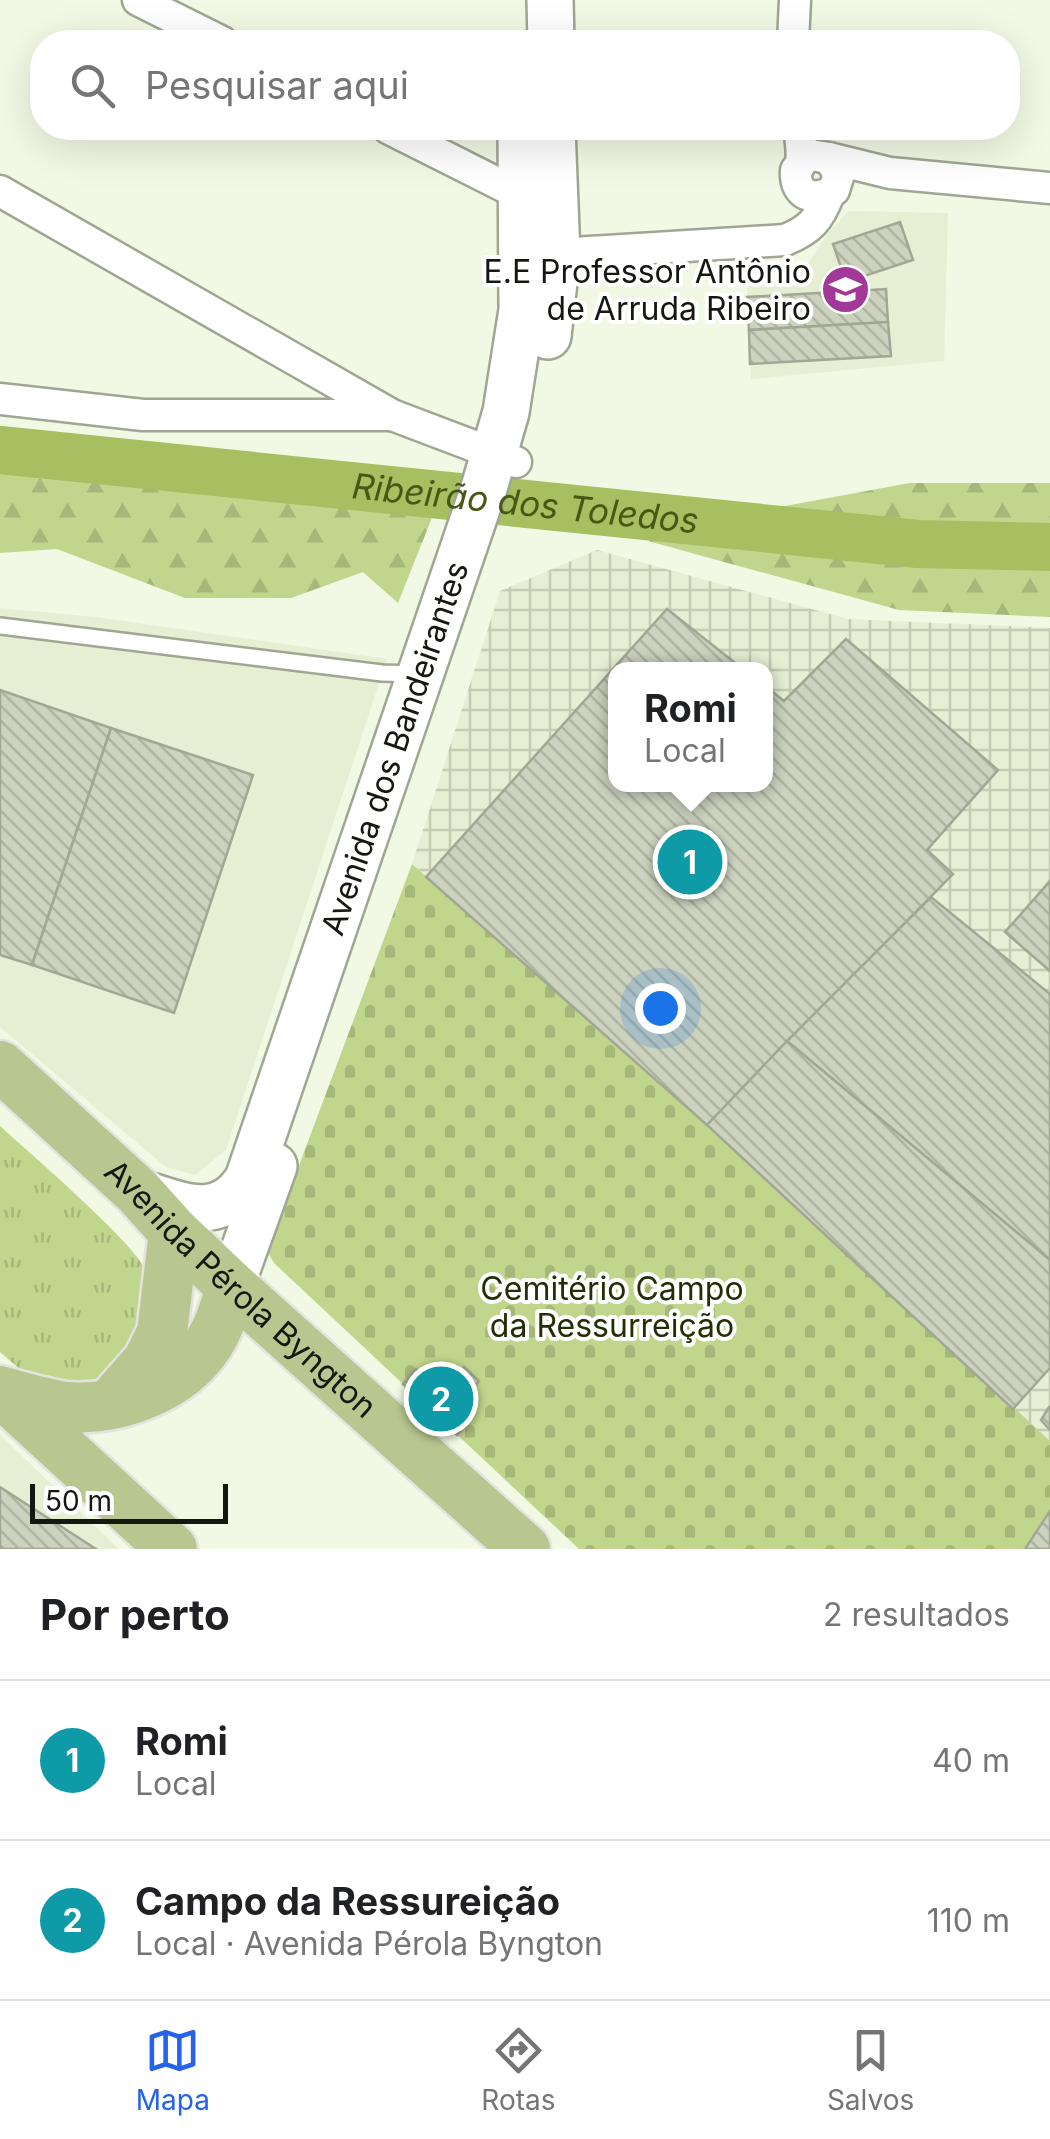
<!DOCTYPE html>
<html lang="pt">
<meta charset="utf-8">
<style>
:root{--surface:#fff;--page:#f6f6f6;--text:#202124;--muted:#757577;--line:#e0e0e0;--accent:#2563eb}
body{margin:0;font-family:Inter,sans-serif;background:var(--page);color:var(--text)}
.scale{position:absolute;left:30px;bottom:25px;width:198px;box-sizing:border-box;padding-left:10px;border:5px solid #151810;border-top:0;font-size:28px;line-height:35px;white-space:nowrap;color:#151810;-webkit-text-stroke:8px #fff;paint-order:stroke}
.you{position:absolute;left:660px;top:1008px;width:35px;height:35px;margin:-25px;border:8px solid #fff;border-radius:50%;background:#1a73e8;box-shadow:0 0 0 15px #1a73e833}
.badge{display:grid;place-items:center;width:65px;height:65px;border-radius:50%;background:var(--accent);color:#fff;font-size:32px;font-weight:700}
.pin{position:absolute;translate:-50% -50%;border:5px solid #fff;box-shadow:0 2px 10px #0006}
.popup{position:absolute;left:608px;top:662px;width:165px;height:130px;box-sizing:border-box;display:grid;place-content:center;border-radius:20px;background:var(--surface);filter:drop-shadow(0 2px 8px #0005);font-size:32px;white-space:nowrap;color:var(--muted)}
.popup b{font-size:38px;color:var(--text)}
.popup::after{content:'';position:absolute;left:50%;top:100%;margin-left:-20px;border:20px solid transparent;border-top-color:var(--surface)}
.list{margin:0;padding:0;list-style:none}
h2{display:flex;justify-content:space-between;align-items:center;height:130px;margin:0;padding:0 40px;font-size:42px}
h2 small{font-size:32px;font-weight:400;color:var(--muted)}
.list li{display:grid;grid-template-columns:65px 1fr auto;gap:30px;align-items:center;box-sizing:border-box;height:160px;padding:0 40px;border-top:2px solid var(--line)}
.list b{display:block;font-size:38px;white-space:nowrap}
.list p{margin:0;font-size:32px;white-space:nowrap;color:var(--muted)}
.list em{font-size:32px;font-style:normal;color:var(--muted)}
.icon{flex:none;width:55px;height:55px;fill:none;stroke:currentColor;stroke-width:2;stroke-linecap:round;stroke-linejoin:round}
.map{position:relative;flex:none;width:1050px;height:1549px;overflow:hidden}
.search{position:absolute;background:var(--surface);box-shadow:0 10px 40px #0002;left:30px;right:30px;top:30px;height:110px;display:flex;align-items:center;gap:25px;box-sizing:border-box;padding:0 35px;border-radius:40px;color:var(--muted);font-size:38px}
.sheet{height:450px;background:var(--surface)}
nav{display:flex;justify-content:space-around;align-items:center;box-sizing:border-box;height:140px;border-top:2px solid var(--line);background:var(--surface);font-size:28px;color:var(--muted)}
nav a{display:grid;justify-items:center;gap:5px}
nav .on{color:var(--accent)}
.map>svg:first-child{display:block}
.built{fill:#e6efd3}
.industrial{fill:url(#industrial-grid);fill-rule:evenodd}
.grass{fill:url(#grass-tufts)}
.forest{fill:url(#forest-firs)}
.cemetery{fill:url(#cemetery-stones)}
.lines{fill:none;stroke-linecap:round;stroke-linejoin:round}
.river{stroke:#a5bf61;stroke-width:48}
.building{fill:url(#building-back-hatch);stroke:#a1a794;stroke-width:2.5}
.service-casing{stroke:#9fa692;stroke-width:20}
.minor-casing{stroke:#9fa692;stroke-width:35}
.secondary-casing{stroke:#9fa692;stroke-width:50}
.primary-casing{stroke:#e3e3e2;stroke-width:55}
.service{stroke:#fff;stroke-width:15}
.minor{stroke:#fff;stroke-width:30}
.secondary{stroke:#fff;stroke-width:45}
.primary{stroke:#b8c78f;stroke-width:50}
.labels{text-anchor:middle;stroke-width:8;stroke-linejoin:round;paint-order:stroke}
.poi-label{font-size:32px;fill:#151810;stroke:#fff;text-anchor:end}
.street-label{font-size:32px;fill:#151810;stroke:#fff}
.park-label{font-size:32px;fill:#242e05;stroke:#fff}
.water-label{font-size:35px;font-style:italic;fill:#475714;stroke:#fff}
</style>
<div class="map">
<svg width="1050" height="1549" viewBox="0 0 1050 1549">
<defs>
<pattern id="industrial-grid" width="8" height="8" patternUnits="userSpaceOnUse" patternTransform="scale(2.5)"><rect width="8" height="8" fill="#e6efd3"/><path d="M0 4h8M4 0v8" fill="none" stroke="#c4ccb4"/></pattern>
<pattern id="grass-tufts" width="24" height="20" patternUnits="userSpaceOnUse" patternTransform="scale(2.5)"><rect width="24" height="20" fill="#c1d68d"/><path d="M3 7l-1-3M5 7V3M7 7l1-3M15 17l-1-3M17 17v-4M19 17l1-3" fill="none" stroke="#a5b779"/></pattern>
<pattern id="forest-firs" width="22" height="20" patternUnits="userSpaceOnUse" patternTransform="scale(2.5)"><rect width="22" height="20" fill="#c1d68d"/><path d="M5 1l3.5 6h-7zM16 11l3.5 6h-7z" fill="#a5b779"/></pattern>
<pattern id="cemetery-stones" width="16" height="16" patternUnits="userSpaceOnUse" patternTransform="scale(2.5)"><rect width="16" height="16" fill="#c1d68d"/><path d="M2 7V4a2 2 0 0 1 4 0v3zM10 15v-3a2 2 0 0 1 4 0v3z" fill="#a5b779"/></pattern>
<pattern id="building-back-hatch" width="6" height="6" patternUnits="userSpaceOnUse" patternTransform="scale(2.5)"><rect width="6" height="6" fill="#ccd2be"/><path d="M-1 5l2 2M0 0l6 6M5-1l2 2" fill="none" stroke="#aeb4a2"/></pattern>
</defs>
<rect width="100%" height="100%" fill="#f1f8e3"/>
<g class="built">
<polygon points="849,211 948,213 944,361 751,379 747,284 783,280 802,272 828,233"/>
<polygon points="0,608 96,617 387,659 226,1150 195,1175 166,1167 0,1027"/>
<polygon points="0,1435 119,1549 0,1549"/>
</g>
<path class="industrial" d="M597 550 848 619 1050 628V1442L707 1125 412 864 500 591ZM615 670H765V784H615Z"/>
<path class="grass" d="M0 1126C25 1149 138 1246 145 1270 154 1303 144 1331 134 1362L91 1389 53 1398 0 1352Z"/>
<g class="forest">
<polygon points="0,450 441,495 398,603 363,572 291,598 185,598 57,549 0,553"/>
<polygon points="910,483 1050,483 1050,617 899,610 648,541 747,513"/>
</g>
<polygon class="cemetery" points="412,864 747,1161 1050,1441 1050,1511 1025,1549 579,1549 274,1263 267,1251"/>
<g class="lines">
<path class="river" id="s1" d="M0 450 918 544 1050 547"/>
</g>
<g class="building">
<polygon points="900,222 913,260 846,282 833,244"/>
<polygon points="886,289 888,322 749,330 747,297"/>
<polygon points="888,322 891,356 750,364 749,330"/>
<polygon points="667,609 744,670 615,670 615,784 765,784 765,686 784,701 846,639 998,770 927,850 953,874 707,1125 426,877"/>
<polygon points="0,690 111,728 32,965 0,955"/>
<polygon points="111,728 253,775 174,1013 32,965"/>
<polygon points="1050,881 1050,971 1005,932"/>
<polygon points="931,897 1050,994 1050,1260 787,1041"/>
<polygon points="787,1041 1050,1260 1050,1368 1013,1409 707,1125"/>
<polygon points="464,1367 479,1381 457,1406 472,1418 457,1435 403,1384 416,1369 442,1391"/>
<polygon points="1049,1407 1050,1407 1050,1430 1041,1420"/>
<polygon points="0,1487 96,1549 0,1549"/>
<polygon points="1050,1511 1050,1549 1025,1549"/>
</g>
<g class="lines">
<defs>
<polyline id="service" points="0,626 382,673 417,674"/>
<g id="minor">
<polyline points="138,0 222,42"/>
<polyline points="793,42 795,0"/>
<polyline points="388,128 533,201"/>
<path d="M799 128C800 137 803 152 801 161 798 174 795 164 796 177 798 199 819 200 834 190L839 174 829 158 810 155 802 160"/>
<polyline points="829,158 890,173 1050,188"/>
<polyline points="0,191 392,415 516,462"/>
<path d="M541 255 785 240C810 230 819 220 829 194"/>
<polyline points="0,399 143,415 389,415"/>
</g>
<g id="secondary">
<polyline points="550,0 551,42"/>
<polyline points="548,336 557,255 552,128"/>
<path id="s2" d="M138 1192C181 1205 219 1225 248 1179L484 488 506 412 522 310 521 128"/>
<polyline points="231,1286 274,1166"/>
</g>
<g id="primary">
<path id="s3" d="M0 1066 138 1192 174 1232 231 1286 525 1549"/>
<path d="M0 1391C22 1397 45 1404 67 1407 118 1411 180 1388 209 1343 220 1326 226 1306 231 1286"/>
<polyline points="4,1395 172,1549"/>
<polyline points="113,1401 148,1361 162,1333 174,1232"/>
</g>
</defs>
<use href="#service" class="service-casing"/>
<use href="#minor" class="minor-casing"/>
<use href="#secondary" class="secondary-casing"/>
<use href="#primary" class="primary-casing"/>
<use href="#service" class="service"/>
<use href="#minor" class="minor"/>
<use href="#secondary" class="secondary"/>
<use href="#primary" class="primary"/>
</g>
<defs>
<symbol id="school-disc" viewBox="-11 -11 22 22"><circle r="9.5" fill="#a33898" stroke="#fff"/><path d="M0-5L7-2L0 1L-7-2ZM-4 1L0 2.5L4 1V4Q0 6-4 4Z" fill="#fff"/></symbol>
</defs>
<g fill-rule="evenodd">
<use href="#school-disc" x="818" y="262" width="55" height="55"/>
</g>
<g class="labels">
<g class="poi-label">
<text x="811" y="283">E.E Professor Antônio<tspan x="811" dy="37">de Arruda Ribeiro</tspan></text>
</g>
<g class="street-label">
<text dy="11" stroke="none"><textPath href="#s2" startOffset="578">Avenida dos Bandeirantes</textPath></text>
<text dy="11" stroke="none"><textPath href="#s3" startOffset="328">Avenida Pérola Byngton</textPath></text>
</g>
<g class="park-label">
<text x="612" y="1300">Cemitério Campo<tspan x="612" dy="37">da Ressurreição</tspan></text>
</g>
<g class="water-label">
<text dy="12" stroke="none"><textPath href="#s1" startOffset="528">Ribeirão dos Toledos</textPath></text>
</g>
</g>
</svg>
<div class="scale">50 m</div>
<div class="you"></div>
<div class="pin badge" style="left:690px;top:862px;background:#0f9aa8">1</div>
<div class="popup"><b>Romi</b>Local</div>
<div class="pin badge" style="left:441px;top:1399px;background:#0f9aa8">2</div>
<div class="search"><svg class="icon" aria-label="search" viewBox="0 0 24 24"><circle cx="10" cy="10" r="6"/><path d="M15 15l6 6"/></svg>Pesquisar aqui</div>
</div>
<section class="sheet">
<h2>Por perto<small>2 resultados</small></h2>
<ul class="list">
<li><span class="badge" style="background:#0f9aa8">1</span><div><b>Romi</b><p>Local</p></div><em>40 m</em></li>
<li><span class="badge" style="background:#0f9aa8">2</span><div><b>Campo da Ressureição</b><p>Local · Avenida Pérola Byngton</p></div><em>110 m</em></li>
</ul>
</section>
<nav>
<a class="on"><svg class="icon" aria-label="map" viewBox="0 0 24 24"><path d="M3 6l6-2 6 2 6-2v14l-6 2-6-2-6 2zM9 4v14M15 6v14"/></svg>Mapa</a>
<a><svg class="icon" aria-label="directions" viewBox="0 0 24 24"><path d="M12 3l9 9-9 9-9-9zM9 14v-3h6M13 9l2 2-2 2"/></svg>Rotas</a>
<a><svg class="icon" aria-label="saved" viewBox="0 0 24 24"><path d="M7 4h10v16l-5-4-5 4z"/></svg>Salvos</a>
</nav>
